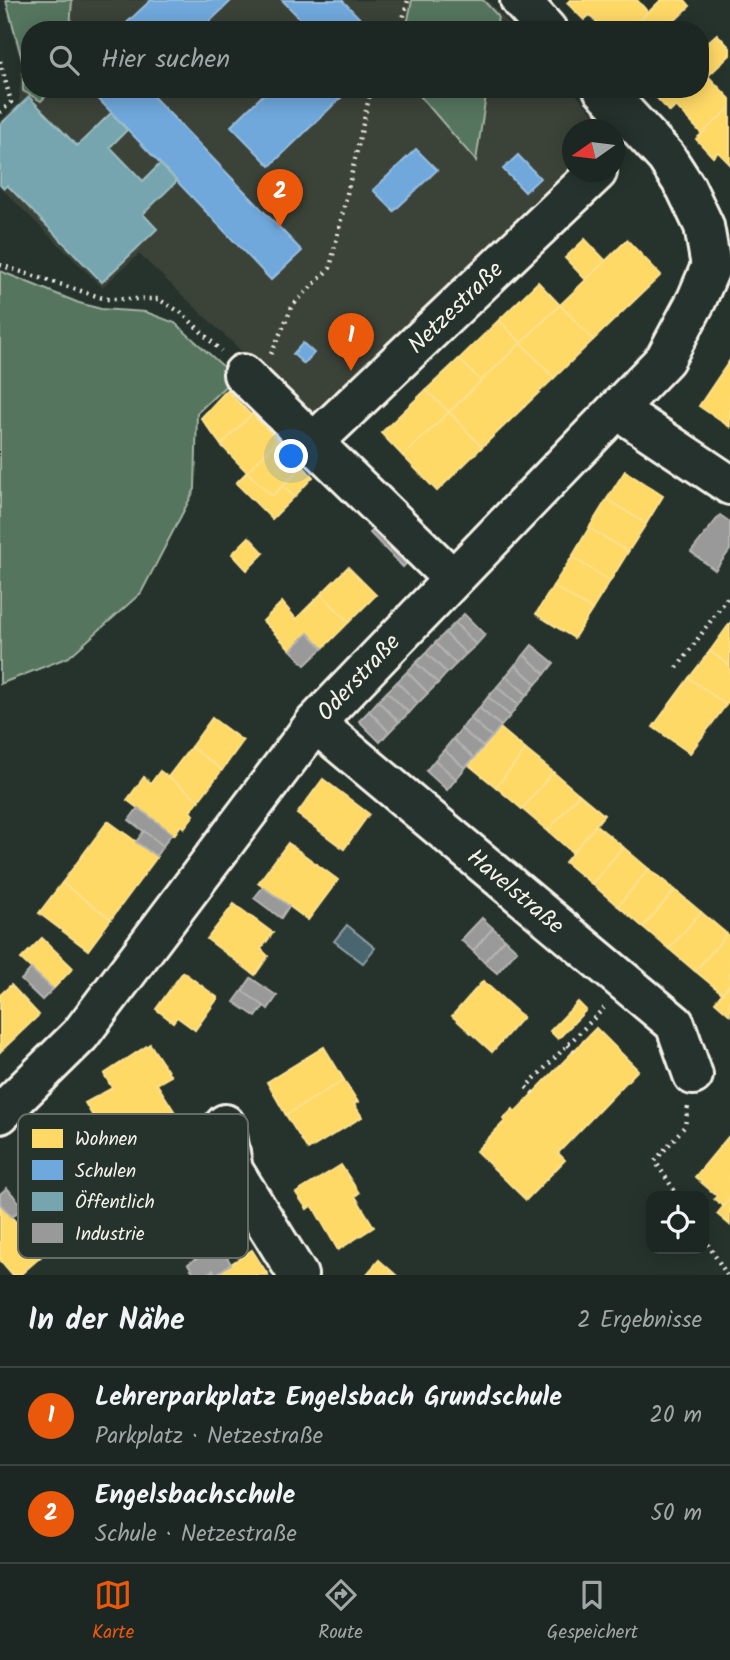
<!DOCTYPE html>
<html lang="de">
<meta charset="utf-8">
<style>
:root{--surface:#1c2622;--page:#252e2a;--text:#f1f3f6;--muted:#a0a5a5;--line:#3a4340;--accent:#ea580c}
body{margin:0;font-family:Kalam,sans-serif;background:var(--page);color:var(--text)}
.controls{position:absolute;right:21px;bottom:21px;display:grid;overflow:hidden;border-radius:14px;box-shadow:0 4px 18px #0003}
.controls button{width:63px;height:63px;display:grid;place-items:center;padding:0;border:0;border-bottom:2px solid var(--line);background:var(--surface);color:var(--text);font:35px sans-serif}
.compass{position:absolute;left:562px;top:119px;width:63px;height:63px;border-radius:50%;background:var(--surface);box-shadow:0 4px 18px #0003;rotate:256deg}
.you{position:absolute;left:292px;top:457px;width:24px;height:24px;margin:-18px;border:5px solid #fff;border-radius:50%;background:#1a73e8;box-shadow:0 0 0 10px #1a73e833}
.badge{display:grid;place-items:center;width:46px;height:46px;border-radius:50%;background:var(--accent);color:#fff;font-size:23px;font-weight:700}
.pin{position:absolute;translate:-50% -58px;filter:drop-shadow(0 2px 4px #0008)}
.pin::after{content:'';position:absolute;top:37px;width:24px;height:21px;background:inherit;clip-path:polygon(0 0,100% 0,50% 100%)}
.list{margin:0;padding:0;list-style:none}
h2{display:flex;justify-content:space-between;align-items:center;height:91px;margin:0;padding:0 28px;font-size:30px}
h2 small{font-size:23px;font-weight:400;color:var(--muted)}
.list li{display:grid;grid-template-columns:46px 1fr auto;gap:21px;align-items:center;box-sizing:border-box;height:98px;padding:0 28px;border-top:2px solid var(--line)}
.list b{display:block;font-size:26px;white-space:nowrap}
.list p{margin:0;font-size:23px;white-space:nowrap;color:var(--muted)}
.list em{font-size:23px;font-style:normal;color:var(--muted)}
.icon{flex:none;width:38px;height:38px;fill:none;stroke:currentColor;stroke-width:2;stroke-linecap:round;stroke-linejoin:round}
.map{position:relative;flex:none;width:730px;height:1275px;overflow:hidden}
.search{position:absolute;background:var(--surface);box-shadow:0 4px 18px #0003;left:21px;right:21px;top:21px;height:77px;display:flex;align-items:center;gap:18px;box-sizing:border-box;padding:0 24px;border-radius:28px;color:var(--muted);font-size:26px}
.sheet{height:287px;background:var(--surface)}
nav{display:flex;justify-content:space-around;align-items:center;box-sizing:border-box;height:98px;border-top:2px solid var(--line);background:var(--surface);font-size:19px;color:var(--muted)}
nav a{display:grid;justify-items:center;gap:4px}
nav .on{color:var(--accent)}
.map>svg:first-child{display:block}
.built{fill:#3b4339}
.green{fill:#55755e;stroke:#a4b3a3;stroke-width:2}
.water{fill:#4a6570;stroke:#8e9da0;stroke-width:2}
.homes{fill:#ffd966;stroke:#fce08d;stroke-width:2}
.schools{fill:#6fa8dc;stroke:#97bee0;stroke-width:2}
.public{fill:#76a5af;stroke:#9cbcc0;stroke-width:2}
.industry{fill:#999;stroke:#b4b3b1;stroke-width:2}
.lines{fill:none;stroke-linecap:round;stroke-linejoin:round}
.shore{stroke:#b0b9b8;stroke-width:2}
.minor-casing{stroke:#f4f1e8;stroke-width:44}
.path{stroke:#f4f1e8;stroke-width:4.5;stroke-dasharray:2 5;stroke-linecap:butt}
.minor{stroke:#26332d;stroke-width:38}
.labels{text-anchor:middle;stroke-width:7;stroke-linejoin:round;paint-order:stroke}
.street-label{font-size:24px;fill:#f4f1e8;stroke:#26332d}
.key{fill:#26332d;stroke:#646c65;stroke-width:2}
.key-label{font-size:19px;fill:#f4f1e8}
</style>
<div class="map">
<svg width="730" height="1275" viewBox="0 0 730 1275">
<rect width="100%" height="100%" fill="#26332d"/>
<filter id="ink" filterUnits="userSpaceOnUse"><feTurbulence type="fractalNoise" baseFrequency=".0143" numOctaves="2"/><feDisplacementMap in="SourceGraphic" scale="14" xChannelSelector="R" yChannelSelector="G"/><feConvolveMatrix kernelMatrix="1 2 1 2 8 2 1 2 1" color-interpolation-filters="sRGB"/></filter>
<g filter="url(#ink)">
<polygon class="built" points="4,0 487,0 515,30 30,30 30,89 571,89 602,123 604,129 572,130 572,172 329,413 309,415 139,254 102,287 0,187 0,122 19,103 21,63"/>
<g class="green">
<polygon points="6,0 72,0 70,30 30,30 30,89 53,89 41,101 23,91 23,63"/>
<polygon points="412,0 483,0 498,16 496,30 406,30"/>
<polygon points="414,89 487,89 476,161"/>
<polygon points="0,271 79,303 101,309 146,312 175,323 235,377 197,413 195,489 141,593 69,657 0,684"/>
</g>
<polygon class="water" points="347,925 375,948 363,963 334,941"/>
<g class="homes">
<polygon points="570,0 637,0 648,12 630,30 603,30 590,15 584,20 567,3"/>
<polygon points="661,0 685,0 690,6 665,30 630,30"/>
<polygon points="717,34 730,48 730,55 708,76 730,99 730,108 702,134 676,106 670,112 653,94 658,89 700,89 700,49"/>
<polygon points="730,108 730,164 718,152 713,157 696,139"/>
<polygon points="585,239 606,261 586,280 565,258"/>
<polygon points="627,240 661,275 593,340 560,305"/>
<polygon points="538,282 560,305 521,343 499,320"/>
<polygon points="560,305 593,340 554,378 521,343"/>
<polygon points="499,320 521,343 481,381 459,359"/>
<polygon points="521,343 554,378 482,447 449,412"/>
<polygon points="459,359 481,381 449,412 426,390"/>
<polygon points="730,360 730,427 699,406"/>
<polygon points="227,390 251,415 221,445 201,418"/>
<polygon points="426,390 449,412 403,456 381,433"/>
<polygon points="449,412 482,447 437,491 403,456"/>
<polygon points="252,414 278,440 247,472 221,445"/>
<polygon points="278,440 303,465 272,496 247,472"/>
<polygon points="303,466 313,477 294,497 283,486"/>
<polygon points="625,471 663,496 646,524 607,499"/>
<polygon points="247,472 272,496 283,486 294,497 272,519 236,483"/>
<polygon points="607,499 646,524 628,552 589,528"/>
<polygon points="589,528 628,552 610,581 572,557"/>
<polygon points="249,537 264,553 247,570 232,554"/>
<polygon points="572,557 610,581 592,610 553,586"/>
<polygon points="348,567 376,595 349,622 321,594"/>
<polygon points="553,586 592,610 574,638 536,614"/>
<polygon points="321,594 349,622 323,648 308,633 291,650 263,621 282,602 296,619"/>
<polygon points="730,623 730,666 710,651"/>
<polygon points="710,651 730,666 730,699 726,705 689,678"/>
<polygon points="689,678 726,705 690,753 653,727"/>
<polygon points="212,718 243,741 222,770 191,747"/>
<polygon points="500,728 526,750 496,787 469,765"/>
<polygon points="191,747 222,770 199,800 168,777"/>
<polygon points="526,750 553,772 522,809 496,787"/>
<polygon points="160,771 199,800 190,812 194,815 184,828 181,825 174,835 127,800 144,777 151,783"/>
<polygon points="553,772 579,794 548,831 522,809"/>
<polygon points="323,779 369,814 344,849 297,814"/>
<polygon points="579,794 604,815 573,853 548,831"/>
<polygon points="108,821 157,857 111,919 62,883"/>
<polygon points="596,825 623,847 592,884 565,862"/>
<polygon points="288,843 338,880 308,920 258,883"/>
<polygon points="623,847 649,869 618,906 592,884"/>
<polygon points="649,869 675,890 643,927 618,906"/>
<polygon points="62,883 111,919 88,950 39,913"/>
<polygon points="675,890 701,912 669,949 643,927"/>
<polygon points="234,904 273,933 261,949 268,956 255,975 207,939"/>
<polygon points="701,912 727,934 695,971 669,949"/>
<polygon points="727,934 730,936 730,984 722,993 695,971"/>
<polygon points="42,938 73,968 53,989 21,959"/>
<polygon points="183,972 218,998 195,1030 177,1017 173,1022 156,1009"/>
<polygon points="483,981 523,1017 492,1052 452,1016"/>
<polygon points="730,984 730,1015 715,1002"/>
<polygon points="11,985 39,1015 0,1052 0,995"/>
<polygon points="578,1002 586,1010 558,1039 550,1031"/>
<polygon points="596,1028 638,1070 558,1153 565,1160 526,1200 476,1151 505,1121 503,1119 513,1109 515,1112"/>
<polygon points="150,1044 171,1076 157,1084 176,1114 114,1152 85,1103 112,1088 104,1074"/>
<polygon points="324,1047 344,1080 286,1115 267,1082"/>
<polygon points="344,1080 358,1102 354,1104 362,1117 308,1150 286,1115"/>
<polygon points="728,1137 730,1139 730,1198 723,1206 714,1199 717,1196 695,1177"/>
<polygon points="341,1165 359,1193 355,1196 374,1227 338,1250 312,1205 307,1209 296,1193"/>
<polygon points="730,1198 730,1225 717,1214"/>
<polygon points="0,1204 44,1254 20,1275 13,1275 0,1260"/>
<polygon points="252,1250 268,1275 204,1275 213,1270 216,1274"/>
<polygon points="379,1260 396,1275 366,1275"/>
</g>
<g class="schools">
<polygon points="151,0 232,0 201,30 119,30"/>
<polygon points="282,0 342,0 371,30 311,30"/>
<polygon points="89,89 146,89 302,251 271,280"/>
<polygon points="269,89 350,89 270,166 231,126"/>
<polygon points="416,149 437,170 394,211 373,190"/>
<polygon points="518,155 540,178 525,192 503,169"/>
<polygon points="303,343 314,353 304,364 293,354"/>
</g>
<polygon class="public" points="29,97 77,146 111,113 127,130 110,147 143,181 160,164 177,181 143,214 157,229 102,282 7,185 4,189 0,185 0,125"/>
<g class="industry">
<polygon points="720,515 730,522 730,550 715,570 691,552"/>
<polygon points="381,523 414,555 403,567 370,533"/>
<polygon points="464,614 485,635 476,645 455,623"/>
<polygon points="455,623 476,645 466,654 445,633"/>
<polygon points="308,633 323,648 305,665 291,650"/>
<polygon points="445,633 466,654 456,664 435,643"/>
<polygon points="435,643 456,664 447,673 426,653"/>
<polygon points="532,645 554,663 545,674 524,655"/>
<polygon points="426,653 447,673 438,683 416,663"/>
<polygon points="524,655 545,674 536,684 515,665"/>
<polygon points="416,663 438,683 428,693 407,672"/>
<polygon points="515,665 536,684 527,695 506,676"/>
<polygon points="407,672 428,693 418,703 397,682"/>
<polygon points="506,676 527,695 518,705 497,687"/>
<polygon points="397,682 418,703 409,713 387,692"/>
<polygon points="497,687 518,705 510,716 488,697"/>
<polygon points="387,692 409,713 399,722 378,701"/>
<polygon points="488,697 510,716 501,726 479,708"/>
<polygon points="378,701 399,722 389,732 369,711"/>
<polygon points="479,708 501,726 492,737 470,718"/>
<polygon points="369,711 389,732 380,742 359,721"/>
<polygon points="470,718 492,737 483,747 461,729"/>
<polygon points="461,729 483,747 474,758 453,739"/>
<polygon points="453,739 474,758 465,768 444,750"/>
<polygon points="444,750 465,768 456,779 435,760"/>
<polygon points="435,760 456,779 447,790 426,771"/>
<polygon points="138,808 172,833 163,846 129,820"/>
<polygon points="144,831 163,846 156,856 136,842"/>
<polygon points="263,887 289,906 281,918 254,898"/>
<polygon points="482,918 493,928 473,951 461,940"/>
<polygon points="493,928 505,939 484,962 473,951"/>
<polygon points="505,939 517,950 497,973 484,962"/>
<polygon points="31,969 53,989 42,1000 21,980"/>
<polygon points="251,978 277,996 268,1009 242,991"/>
<polygon points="242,991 264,1006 256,1017 234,1002"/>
<polygon points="7,1188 23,1207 12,1217 0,1204 0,1194"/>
<polygon points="219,1244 231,1264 216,1274 213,1270 204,1275 195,1275 188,1264"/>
</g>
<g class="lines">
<polygon class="shore" points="166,1208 171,1209 184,1232 182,1237 178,1236 165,1213"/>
<defs>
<g id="minor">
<polyline points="520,0 547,30"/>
<polyline points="603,89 666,157 686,188 704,226 711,266"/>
<polyline points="243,374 452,578"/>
<polyline points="618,410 730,485"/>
<polyline points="314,442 597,172"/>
<polyline points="315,723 675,1024 693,1075"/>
<polyline points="0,1114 80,1035 315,723 665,359 697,299 711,266"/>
<polyline points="225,1124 233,1170 298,1275"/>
</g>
</defs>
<use href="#minor" class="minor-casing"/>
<g class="path">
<polyline points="400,30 408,0"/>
<polyline points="0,61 11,102 0,113"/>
<polyline points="0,265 106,299 158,299 182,313 221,351"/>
<polyline points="271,354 293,305 330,268 371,89"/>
<polyline points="677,668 730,594"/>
<polyline points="568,1045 574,1051"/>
<polyline points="533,1093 526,1087 604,1008"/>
<polyline points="678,1196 655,1161 685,1126 688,1107"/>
<polyline points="704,1238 727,1275"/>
</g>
<use href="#minor" class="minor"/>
</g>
</g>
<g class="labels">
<g class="street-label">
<text transform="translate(455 307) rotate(-44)" y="8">Netzestraße</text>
<text transform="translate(358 677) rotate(-47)" y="8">Oderstraße</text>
<text transform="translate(516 891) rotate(40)" y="8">Havelstraße</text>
</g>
</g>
<rect x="18" y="1114" width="230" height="144" rx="10" class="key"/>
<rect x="32" y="1129" width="31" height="19" fill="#ffd966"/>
<rect x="32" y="1160" width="31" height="20" fill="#6fa8dc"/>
<rect x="32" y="1192" width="31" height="19" fill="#76a5af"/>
<rect x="32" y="1223" width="31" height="20" fill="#999"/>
<g class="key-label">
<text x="75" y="1145">Wohnen</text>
<text x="75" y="1177">Schulen</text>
<text x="75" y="1208">Öffentlich</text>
<text x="75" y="1240">Industrie</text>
</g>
</svg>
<div class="controls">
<button><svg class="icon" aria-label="locate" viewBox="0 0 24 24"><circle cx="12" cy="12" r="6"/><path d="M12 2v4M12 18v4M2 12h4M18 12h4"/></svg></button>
</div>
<svg class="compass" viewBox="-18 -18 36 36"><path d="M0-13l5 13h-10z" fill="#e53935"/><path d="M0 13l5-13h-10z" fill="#a0a5a5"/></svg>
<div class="you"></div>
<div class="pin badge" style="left:351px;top:371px">1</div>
<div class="pin badge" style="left:280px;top:227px">2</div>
<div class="search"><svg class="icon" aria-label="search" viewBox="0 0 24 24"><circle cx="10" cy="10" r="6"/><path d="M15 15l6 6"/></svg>Hier suchen</div>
</div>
<section class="sheet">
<h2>In der Nähe<small>2 Ergebnisse</small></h2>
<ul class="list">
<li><span class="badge">1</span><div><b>Lehrerparkplatz Engelsbach Grundschule</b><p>Parkplatz · Netzestraße</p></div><em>20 m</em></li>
<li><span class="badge">2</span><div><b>Engelsbachschule</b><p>Schule · Netzestraße</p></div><em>50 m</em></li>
</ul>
</section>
<nav>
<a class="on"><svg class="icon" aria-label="map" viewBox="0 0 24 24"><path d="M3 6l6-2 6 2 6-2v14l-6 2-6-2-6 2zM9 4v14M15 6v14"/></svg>Karte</a>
<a><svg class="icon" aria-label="directions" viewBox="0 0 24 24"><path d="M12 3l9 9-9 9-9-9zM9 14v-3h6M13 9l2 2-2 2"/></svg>Route</a>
<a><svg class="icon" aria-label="saved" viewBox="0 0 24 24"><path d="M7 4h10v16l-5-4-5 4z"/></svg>Gespeichert</a>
</nav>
